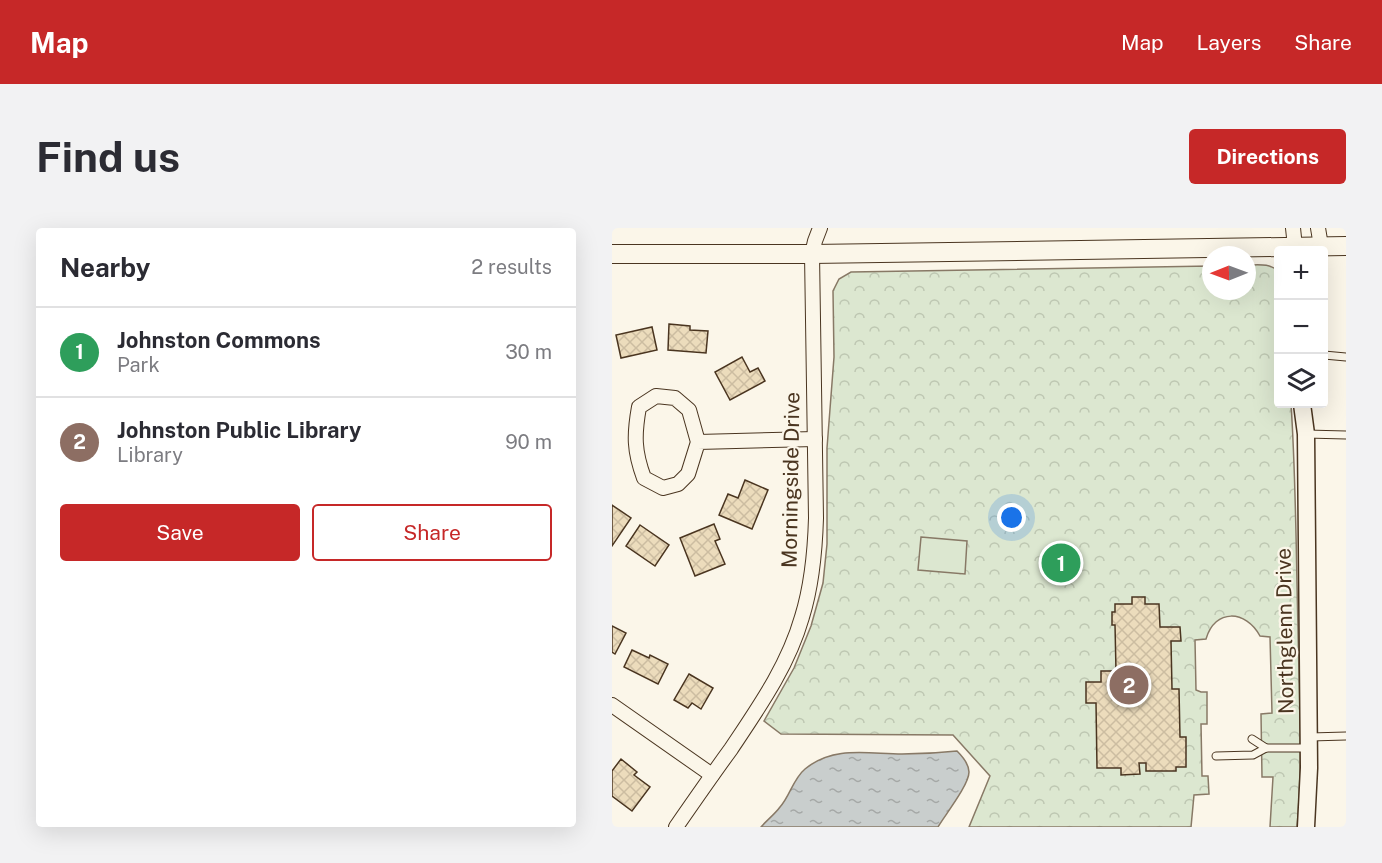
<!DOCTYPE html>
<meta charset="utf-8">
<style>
:root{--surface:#fff;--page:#f2f2f3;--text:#2b2b33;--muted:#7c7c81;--line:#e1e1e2;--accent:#c62828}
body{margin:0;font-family:"Public Sans",sans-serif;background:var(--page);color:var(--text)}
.controls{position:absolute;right:18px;top:18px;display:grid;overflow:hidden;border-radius:6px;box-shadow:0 6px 24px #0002}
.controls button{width:54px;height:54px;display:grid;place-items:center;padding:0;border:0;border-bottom:2px solid var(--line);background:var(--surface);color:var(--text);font:30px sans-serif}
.compass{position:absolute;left:590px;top:18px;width:54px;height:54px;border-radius:50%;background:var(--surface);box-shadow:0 6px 24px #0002;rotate:269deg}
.you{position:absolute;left:400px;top:290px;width:21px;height:21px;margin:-15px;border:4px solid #fff;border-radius:50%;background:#1a73e8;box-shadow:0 0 0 9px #1a73e833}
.badge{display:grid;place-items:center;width:39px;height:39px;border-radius:50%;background:var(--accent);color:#fff;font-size:20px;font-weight:700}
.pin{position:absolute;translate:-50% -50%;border:3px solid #fff;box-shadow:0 2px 6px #0006}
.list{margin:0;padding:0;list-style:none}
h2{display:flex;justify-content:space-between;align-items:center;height:78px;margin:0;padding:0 24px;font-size:26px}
h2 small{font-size:20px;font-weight:400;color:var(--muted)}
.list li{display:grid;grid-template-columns:39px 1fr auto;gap:18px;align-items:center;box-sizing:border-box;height:90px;padding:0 24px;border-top:2px solid var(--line)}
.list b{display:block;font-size:22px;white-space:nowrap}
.list p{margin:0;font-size:20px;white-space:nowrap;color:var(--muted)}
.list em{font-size:20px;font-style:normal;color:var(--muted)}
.actions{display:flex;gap:12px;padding:18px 24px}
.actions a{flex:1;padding:14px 0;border:2px solid var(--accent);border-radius:6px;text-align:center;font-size:21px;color:var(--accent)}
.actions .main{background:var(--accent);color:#fff}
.icon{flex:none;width:33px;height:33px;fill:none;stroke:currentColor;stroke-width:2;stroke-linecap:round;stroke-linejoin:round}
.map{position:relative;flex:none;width:734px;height:599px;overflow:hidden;border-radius:6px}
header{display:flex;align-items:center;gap:36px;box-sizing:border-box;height:84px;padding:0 30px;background:var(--accent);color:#fff}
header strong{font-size:28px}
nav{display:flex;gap:33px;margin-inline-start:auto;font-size:21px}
.intro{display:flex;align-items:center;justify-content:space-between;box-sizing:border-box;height:144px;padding:0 36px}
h1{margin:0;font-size:42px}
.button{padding:15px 27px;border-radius:6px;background:var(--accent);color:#fff;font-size:21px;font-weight:700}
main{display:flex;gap:36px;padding:0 36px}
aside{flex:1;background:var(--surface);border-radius:6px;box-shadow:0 6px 24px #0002}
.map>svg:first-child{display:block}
.park{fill:url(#park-crowns);stroke:#887966;stroke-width:1.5}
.pitch{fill:#dce7d0;stroke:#887966;stroke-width:1.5}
.water{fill:url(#water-ripples);stroke:#887966;stroke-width:1.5}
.building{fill:url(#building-cross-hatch);stroke:#4a3520;stroke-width:1.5}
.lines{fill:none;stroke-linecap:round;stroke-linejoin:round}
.service-casing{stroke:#4a3520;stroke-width:9}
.minor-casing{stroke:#4a3520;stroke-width:16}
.tertiary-casing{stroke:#4a3520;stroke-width:19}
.secondary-casing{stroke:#4a3520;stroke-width:20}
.service{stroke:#fbf6e9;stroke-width:7}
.minor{stroke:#fbf6e9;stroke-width:14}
.tertiary{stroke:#fbf6e9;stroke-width:16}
.secondary{stroke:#fbf6e9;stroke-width:18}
.labels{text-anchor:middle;stroke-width:4.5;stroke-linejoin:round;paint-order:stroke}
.street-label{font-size:21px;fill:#4a3520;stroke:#fbf6e9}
</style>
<header>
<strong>Map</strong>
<nav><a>Map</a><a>Layers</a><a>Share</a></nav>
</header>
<div class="intro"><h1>Find us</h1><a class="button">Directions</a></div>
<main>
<aside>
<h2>Nearby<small>2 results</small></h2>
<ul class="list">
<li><span class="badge" style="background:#2e9e5b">1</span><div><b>Johnston Commons</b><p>Park</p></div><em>30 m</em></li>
<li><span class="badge" style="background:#8d6e63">2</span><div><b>Johnston Public Library</b><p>Library</p></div><em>90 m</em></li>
</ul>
<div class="actions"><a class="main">Save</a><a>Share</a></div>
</aside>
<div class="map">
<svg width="734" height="599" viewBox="0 0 734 599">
<defs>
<pattern id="park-crowns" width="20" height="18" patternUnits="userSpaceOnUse" patternTransform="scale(1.5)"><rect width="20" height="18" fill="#dce7d0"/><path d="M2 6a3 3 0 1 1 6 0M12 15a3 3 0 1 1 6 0" fill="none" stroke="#bec7b2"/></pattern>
<pattern id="water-ripples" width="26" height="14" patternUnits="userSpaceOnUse" patternTransform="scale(1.5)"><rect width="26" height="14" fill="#c9cecd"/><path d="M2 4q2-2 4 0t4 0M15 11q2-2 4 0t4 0" fill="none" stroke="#a5a8a6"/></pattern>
<pattern id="building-cross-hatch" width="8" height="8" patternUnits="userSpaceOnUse" patternTransform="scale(1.5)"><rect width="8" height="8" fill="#ecdcbc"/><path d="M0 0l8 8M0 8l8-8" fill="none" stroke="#ccbda1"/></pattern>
</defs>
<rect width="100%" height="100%" fill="#fbf6e9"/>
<path class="park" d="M635 37C647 37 657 35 666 43V176H679C684 250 684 324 686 399 687 465 691 533 685 599H658L661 549H650L649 486 660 485 658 409 648 408C634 382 603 380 594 411L583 412 584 462 589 464H595V496H589L590 548H596L597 566 582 567 579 599H357L378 548 341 507 169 506 152 493 182 440 199 398 211 355 215 316V220L222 129 221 63 227 51 239 44 599 38V63H635Z"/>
<polygon class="pitch" points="309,309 355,313 353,346 306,342"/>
<path class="water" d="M345 523C351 529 357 536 357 544 357 557 333 587 326 599H149C155 592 163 586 168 579 178 568 181 551 193 541 222 517 257 526 290 526 309 526 327 525 345 523Z"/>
<g class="building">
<polygon points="57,96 78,98 78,102 96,103 94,125 56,122"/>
<polygon points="40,99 45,122 9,130 4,107"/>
<polygon points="130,129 138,144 146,140 153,153 118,172 103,144"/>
<polygon points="133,252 156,262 140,301 107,287 116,266 126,270"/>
<polygon points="0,277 19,290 0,318"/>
<polygon points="102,296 108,311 103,313 113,336 83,348 68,310"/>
<polygon points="28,297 57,317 43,338 14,318"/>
<polygon points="520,369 533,369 533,376 547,376 548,399 568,399 569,413 559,413 560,461 567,461 568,509 574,509 574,539 564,539 564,543 534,543 534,535 527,535 528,546 509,547 509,540 485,540 484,475 474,475 474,454 489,454 489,443 504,443 503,397 500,397 500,384 503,384 503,376 520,376"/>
<polygon points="0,398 14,405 3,426 0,424"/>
<polygon points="20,422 37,430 38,427 56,436 46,456 12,439"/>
<polygon points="77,446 101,460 89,481 80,475 76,480 62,472"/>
<polygon points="9,531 25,544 22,547 38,559 20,583 0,568 0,543"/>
</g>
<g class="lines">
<defs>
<g id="service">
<polyline points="712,127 734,129"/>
<polyline points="694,206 734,207"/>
<polyline points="698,509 734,508"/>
<polyline points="640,511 654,520"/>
<polyline points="604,528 641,527 654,520 696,520"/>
</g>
<g id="minor">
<polyline points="681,0 683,19"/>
<polyline points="706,0 709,18"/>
<path d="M86 214 76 246 66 256 51 260 32 250C22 223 22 207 27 179L44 168 63 170 77 182 86 214 203 211"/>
<polyline points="0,477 100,547"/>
<path d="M64 599C82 573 100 547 119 521 147 479 176 438 190 389 200 357 203 324 204 290L200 26 203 13 208 0"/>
</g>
<polyline id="tertiary" points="690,176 694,206 697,540 694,599"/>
<polyline id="secondary" points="0,26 200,26 734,18"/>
</defs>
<use href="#service" class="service-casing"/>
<use href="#minor" class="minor-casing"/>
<use href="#tertiary" class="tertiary-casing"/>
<use href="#secondary" class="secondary-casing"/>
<use href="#service" class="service"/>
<use href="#minor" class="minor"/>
<use href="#tertiary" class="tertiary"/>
<use href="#secondary" class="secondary"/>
</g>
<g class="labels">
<g class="street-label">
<text transform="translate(179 252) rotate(-89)" y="7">Morningside Drive</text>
<text transform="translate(673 403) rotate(-91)" y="7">Northglenn Drive</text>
</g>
</g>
</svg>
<div class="controls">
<button>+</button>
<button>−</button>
<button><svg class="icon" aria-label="layers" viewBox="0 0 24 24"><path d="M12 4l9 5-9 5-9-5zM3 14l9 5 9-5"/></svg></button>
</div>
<svg class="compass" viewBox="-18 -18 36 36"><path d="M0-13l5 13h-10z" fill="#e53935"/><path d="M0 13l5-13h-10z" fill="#7c7c81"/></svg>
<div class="you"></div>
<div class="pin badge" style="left:449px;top:335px;background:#2e9e5b">1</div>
<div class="pin badge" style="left:517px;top:457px;background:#8d6e63">2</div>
</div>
</main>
